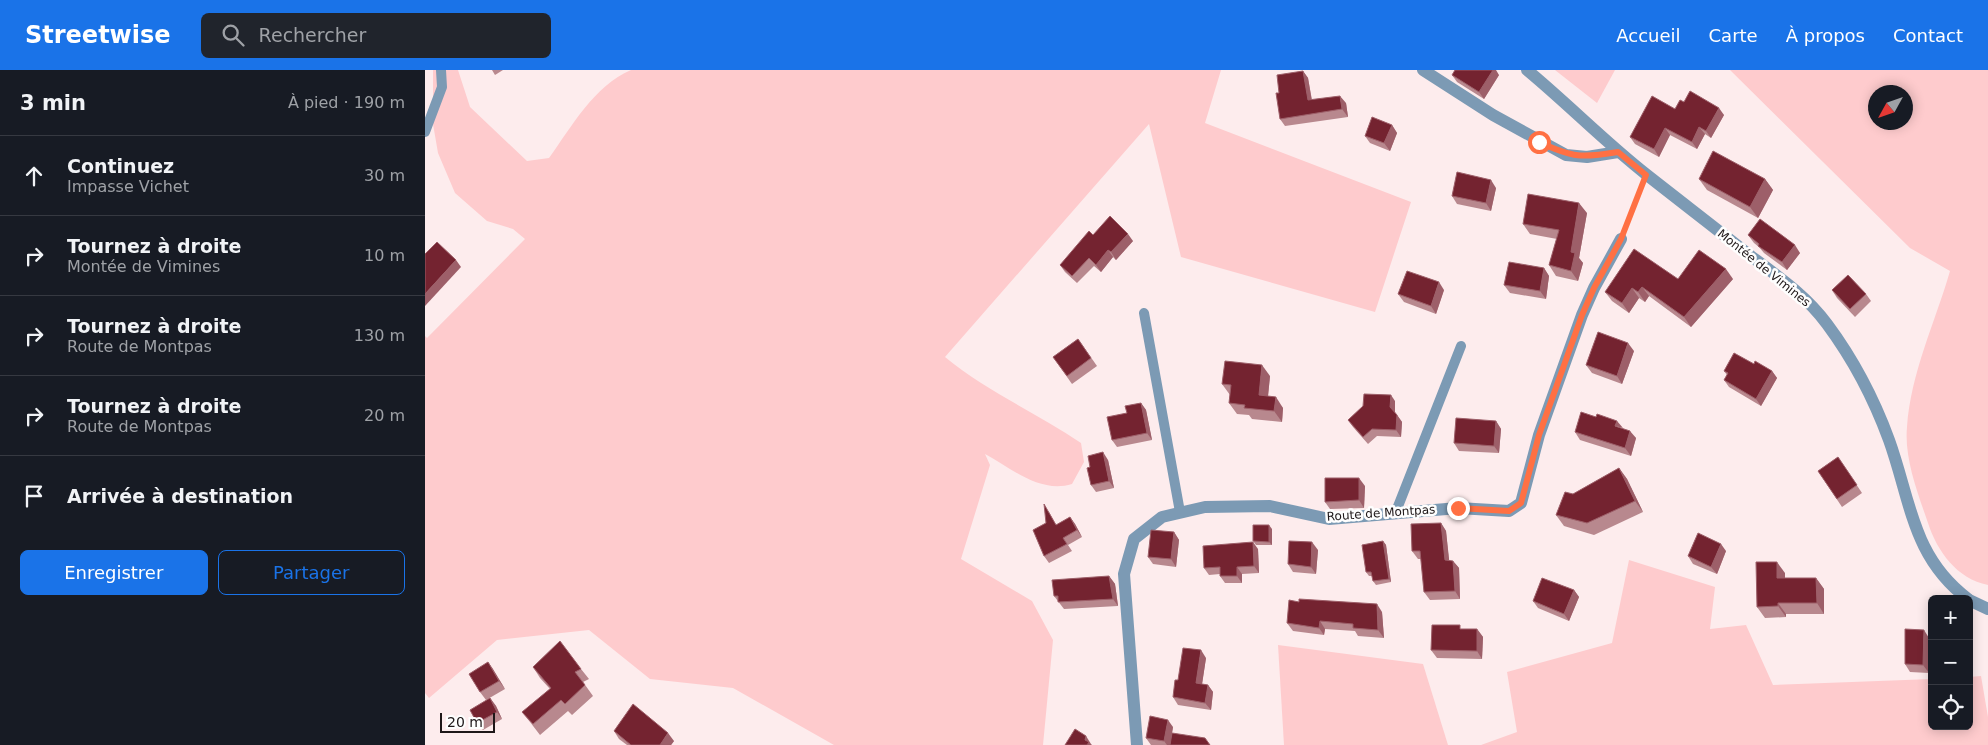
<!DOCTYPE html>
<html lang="fr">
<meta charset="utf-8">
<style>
:root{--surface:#171b24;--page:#20242c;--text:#f1f3f6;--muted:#9ea1a6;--line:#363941;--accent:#1a73e8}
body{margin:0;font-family:"DejaVu Sans",sans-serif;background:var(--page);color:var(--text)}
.controls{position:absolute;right:15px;bottom:15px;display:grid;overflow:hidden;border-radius:8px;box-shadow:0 2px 12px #0003}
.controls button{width:45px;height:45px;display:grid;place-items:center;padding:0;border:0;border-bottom:1px solid var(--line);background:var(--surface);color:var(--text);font:25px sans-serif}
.compass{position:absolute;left:1443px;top:15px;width:45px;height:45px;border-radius:50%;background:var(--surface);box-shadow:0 2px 12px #0003;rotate:230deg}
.scale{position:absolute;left:15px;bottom:12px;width:55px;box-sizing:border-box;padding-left:5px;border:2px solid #1e1718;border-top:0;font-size:14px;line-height:18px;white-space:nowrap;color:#1e1718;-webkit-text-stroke:4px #fefefe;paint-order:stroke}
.stop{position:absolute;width:15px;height:15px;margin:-11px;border:4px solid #ff7043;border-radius:50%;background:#fff}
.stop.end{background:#ff7043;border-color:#fff;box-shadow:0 1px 5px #0008}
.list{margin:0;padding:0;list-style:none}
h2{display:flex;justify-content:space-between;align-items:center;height:65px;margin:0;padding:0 20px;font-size:21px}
h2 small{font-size:16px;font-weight:400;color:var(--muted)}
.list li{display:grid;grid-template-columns:32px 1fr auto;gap:15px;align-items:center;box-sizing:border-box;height:80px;padding:0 20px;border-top:1px solid var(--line)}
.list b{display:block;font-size:19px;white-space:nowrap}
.list p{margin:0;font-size:16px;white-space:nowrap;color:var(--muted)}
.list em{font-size:16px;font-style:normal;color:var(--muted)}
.actions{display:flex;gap:10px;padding:15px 20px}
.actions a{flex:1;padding:11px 0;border:1px solid var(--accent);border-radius:8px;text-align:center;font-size:18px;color:var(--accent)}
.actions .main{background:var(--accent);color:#fff}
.icon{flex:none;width:28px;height:28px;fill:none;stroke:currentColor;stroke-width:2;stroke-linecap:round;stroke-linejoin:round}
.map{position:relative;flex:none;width:1563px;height:675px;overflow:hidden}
header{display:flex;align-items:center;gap:30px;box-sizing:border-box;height:70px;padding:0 25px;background:var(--accent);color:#fff}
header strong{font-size:24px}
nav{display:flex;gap:28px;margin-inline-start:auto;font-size:18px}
.search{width:350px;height:45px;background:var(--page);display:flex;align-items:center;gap:12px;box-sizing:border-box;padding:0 18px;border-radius:8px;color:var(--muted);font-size:19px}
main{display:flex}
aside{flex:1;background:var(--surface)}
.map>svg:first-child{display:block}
.green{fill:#fecbcd;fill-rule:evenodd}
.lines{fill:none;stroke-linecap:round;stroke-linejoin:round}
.path{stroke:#8a7f80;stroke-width:3;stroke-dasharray:5 2.5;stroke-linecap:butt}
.service{stroke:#7c9ab4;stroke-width:10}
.minor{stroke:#7c9ab4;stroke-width:12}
.tertiary{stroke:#7c9ab4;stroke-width:12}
.wall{fill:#b8888e}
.shaded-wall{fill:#9d5f69}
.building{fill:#742330;stroke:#9d5f69}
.route{stroke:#ff7043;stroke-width:6}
.labels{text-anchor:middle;stroke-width:5;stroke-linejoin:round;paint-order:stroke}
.street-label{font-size:12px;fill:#1e1718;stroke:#fefefe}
</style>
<header>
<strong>Streetwise</strong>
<div class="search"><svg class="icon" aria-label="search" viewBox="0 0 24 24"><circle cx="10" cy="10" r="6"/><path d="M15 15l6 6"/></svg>Rechercher</div>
<nav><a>Accueil</a><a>Carte</a><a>À propos</a><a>Contact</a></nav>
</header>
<main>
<aside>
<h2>3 min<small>À pied · 190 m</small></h2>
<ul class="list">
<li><svg class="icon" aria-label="ahead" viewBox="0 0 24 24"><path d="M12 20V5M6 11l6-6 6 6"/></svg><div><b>Continuez</b><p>Impasse Vichet</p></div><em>30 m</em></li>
<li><svg class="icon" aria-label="right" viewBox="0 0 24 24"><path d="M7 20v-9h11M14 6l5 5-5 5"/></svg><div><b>Tournez à droite</b><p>Montée de Vimines</p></div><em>10 m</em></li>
<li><svg class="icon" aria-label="right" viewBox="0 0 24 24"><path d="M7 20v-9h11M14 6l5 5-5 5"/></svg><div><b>Tournez à droite</b><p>Route de Montpas</p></div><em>130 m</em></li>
<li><svg class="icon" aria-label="right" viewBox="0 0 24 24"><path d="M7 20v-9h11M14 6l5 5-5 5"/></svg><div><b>Tournez à droite</b><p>Route de Montpas</p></div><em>20 m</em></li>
<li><svg class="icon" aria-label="arrive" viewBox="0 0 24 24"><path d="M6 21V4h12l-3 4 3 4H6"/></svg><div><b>Arrivée à destination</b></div></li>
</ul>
<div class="actions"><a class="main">Enregistrer</a><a>Partager</a></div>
</aside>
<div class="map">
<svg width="1563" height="675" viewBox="0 0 1563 675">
<rect width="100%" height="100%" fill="#fdeced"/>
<g class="green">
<path d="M8 0H33L45 37 102 91 124 88C147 56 169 16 206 0H796L780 53 986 132 950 242 756 187 724 54 520 287C561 321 612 343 656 373L659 392 647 414C615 424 586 398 560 384L565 395 536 489 607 531 628 570 618 675H409L308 618 225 609 164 560 72 570 4 628 0 623V266L2 268 100 169 88 159 62 151 30 123 13 83 8 54Z"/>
<polygon points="1130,0 1190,0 1172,33"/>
<path d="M1305 0H1563V515C1532 509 1512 481 1503 453 1493 424 1479 388 1482 357 1486 302 1510 253 1525 201L1485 178ZM1450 22H1480V52H1450Z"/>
<polygon points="1204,490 1290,517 1285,559 1321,555 1348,615 1507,609 1507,656 1544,656 1544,607 1556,606 1563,647 1563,675 1056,675 1092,662 1082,602 1187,573"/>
<polygon points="853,575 998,594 1023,675 859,675"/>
</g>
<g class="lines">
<polyline class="path" points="1201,157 1216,118"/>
<g class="service">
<polyline points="0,62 17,17 16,0"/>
<polyline points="719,243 755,442"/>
<polyline points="970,444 1036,276"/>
</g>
<g class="minor">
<polyline points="998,0 1068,45 1141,85 1162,87 1193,82"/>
<polyline points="712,675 699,504 709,469 737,447 780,437 845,436 904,449 1033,438 1084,441 1096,433 1114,365 1157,245 1169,218 1196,169"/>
</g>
<g class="tertiary">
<path d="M1102 0C1143 34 1180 72 1222 105 1255 131 1289 157 1323 184 1351 205 1381 225 1402 254 1428 289 1449 329 1464 370 1486 431 1487 487 1543 529"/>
<polyline points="1544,530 1563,539"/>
</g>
</g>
<g class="wall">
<polygon points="67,0 78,0 70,5"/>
<polygon points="878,1 883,8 887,30 921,33 923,47 860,56 855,49 854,23"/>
<polygon points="1027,5 1074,5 1059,29 1032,12"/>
<polygon points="1259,32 1299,45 1286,68 1280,64 1272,79 1245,65 1234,87 1210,74 1205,67 1250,39"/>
<polygon points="967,55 972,63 965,81 945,73 940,66"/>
<polygon points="1274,109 1340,109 1348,120 1333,148 1282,120"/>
<polygon points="1071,118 1066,141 1032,134 1027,126"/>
<polygon points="1162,143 1154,188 1158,193 1153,211 1131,206 1124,195 1132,169 1105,164 1098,154"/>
<polygon points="668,165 708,171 691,190 688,187 676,202 669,196 652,213 640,202 635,195"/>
<polygon points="1323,165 1375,183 1362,200 1339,183 1334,177 1329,173"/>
<polygon points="1119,198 1124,206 1121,229 1085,223 1079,215"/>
<polygon points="1253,209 1308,209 1266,257 1224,226 1220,232 1214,228 1204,243 1187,231 1180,222"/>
<polygon points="1019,220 1011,244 979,232 973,224"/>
<polygon points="1407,220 1441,224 1446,231 1430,247 1412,228"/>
<polygon points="653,269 672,296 647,314 628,287"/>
<polygon points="1209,281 1197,314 1167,303 1161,295"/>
<polygon points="1329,294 1347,301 1352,308 1336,336 1304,317 1299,310 1302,305 1299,301"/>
<polygon points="845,306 843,326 858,338 857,352 827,349 824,345 812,344 804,333 805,325 797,314"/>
<polygon points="970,331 970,342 977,352 976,367 952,366 943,374 928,357 923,350"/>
<polygon points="716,333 721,340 727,370 692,377 687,370 702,343"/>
<polygon points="1071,351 1076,359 1074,383 1034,381 1029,373"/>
<polygon points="1197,358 1211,368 1206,386 1155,370 1150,362"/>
<polygon points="1413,387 1437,423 1417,437 1393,401"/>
<polygon points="683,390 689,418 671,422 666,415 665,397"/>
<polygon points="1194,398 1202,409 1218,442 1169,465 1139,456 1131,445 1148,424"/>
<polygon points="940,416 939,438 905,439 900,432"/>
<polygon points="624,442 631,455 645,447 650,454 657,467 643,475 647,481 624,493 619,486 621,453"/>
<polygon points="1016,453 1021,461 1024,491 1028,491 1034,498 1035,529 1005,530 999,522 996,489 993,489 987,481"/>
<polygon points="847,459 847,475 831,475 828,471"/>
<polygon points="749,462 754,470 751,497 728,494 723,487"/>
<polygon points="958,471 961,475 966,512 951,515 948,511 947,506 944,506 941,502"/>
<polygon points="833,479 834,503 817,504 817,513 800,513 795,506 795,504 784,505 779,498"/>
<polygon points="893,480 891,504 868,502 863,494"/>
<polygon points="1301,481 1292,504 1268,494 1263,486"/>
<polygon points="1360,503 1360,508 1391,508 1399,519 1399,544 1361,544 1361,547 1340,548 1332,537"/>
<polygon points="684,506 690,514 693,536 639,539 629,526"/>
<polygon points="1149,520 1154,527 1144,551 1113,538 1108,531"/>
<polygon points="874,532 957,542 959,568 933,566 930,561 900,559 899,565 868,561 862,553"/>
<polygon points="1038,559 1052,559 1058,567 1057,589 1012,588 1006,580"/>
<polygon points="1504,568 1504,603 1485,602 1480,594"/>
<polygon points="781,588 777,614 783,615 788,622 786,640 753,635 748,627 753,610"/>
<polygon points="63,592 80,619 61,630 55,622"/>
<polygon points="108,597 156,599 164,609 158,612 168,626 147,645 143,641 115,665 105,652 97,642 125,619 115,608"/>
<polygon points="65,628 71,636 77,649 58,660 52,653"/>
<polygon points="748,657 747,663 785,675 726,675 721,668"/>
<polygon points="189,661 249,671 246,675 202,675 194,669"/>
</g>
<g class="shaded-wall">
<polygon points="1067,0 1071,0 1074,5 1059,29 1054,22"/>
<polygon points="878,1 883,8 888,38 883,30"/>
<polygon points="915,26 921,33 923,47 917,39"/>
<polygon points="1294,38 1299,45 1286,68 1281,61"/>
<polygon points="967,55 972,63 965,81 959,73"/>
<polygon points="1274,57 1280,64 1272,79 1267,72"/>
<polygon points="1240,58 1245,65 1234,87 1229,79"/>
<polygon points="1340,109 1348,120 1333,148 1325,137"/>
<polygon points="1066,110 1071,118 1066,141 1061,133"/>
<polygon points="1154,133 1162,143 1154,188 1158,193 1153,211 1146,201 1146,182"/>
<polygon points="703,164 708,171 691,190 686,182"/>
<polygon points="1370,175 1375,183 1362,200 1357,192"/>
<polygon points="683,180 688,187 676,202 671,195"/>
<polygon points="31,190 36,197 0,236 0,224"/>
<polygon points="1119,198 1124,206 1121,229 1115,221"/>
<polygon points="1301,199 1308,209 1266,257 1259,247"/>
<polygon points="1014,212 1019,220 1011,244 1006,236"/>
<polygon points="1217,217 1224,226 1220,232 1213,222"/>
<polygon points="1207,218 1214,228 1204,243 1197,233"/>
<polygon points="1203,273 1209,281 1197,314 1192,306"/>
<polygon points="837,295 845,306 842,336 834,325"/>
<polygon points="1347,301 1352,308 1336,336 1331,329"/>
<polygon points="966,325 970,331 970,344 965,337"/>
<polygon points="851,327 858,338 857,352 849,341"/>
<polygon points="716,333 721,340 727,370 722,363"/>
<polygon points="972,345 977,352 976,367 971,360"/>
<polygon points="1071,351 1076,359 1074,383 1069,376"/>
<polygon points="1192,351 1198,358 1190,356"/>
<polygon points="1205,361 1211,368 1206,386 1200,378"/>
<polygon points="678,382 683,390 689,418 684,411"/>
<polygon points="1194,398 1202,409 1218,442 1210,431"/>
<polygon points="934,408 940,416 939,438 934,430"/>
<polygon points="645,447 650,454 657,467 652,460"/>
<polygon points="1016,453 1021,461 1025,498 1020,490"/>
<polygon points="844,455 847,459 847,475 844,472"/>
<polygon points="749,462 754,470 751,497 746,489"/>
<polygon points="958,471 961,475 966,512 964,509"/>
<polygon points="828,472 833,479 834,503 829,496"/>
<polygon points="887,472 893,480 891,504 886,497"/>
<polygon points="1296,474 1301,481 1292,504 1286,497"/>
<polygon points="1028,491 1034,498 1035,529 1030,521"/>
<polygon points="1352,492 1360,503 1360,520 1352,508"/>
<polygon points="812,497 817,504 817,513 812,506"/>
<polygon points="684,506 690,514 693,536 688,529"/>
<polygon points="1391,508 1399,519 1399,544 1392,533"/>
<polygon points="1149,520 1154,527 1144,551 1139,544"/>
<polygon points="1353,533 1361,544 1361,547 1353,536"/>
<polygon points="952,534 957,542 959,568 953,560"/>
<polygon points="895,551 900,559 899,565 894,558"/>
<polygon points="1052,559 1058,567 1057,589 1052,581"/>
<polygon points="1499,560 1504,568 1504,603 1498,595"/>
<polygon points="776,580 781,588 776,621 771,613"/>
<polygon points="63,592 68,599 80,619 74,611"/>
<polygon points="783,615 788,622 786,640 780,633"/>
<polygon points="65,628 71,636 77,649 72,642"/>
<polygon points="743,650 748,657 745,675 742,675 739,671"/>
<polygon points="243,663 249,671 246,675 235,675"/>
<polygon points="661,666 666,674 667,675 662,675 660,670"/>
</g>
<g class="building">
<polygon points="1030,0 1068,0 1054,22 1027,5"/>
<polygon points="878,1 883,30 915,26 917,39 855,49 851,23 854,23 852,5"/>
<polygon points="1265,21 1294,38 1281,61 1274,57 1267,72 1240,58 1229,79 1205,67 1227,26 1250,39 1255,30 1259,32"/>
<polygon points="947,47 967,55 959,73 940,66"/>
<polygon points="1288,81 1340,109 1325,137 1274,109"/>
<polygon points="1032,102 1066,110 1061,133 1027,126"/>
<polygon points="1103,124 1154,133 1146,182 1150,183 1146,201 1124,195 1134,160 1098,154"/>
<polygon points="685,146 703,164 686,182 683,180 671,195 664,188 647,206 635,195 664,161 668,165"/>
<polygon points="1335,149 1370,175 1357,192 1333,176 1334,174 1323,165"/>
<polygon points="12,172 31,190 0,224 0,184"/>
<polygon points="1209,179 1253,209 1274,180 1301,199 1259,247 1217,217 1213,222 1207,218 1197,233 1180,222"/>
<polygon points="1084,192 1119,198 1115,221 1079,215"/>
<polygon points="982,201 1014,212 1006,236 973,224"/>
<polygon points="1423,205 1441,224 1425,239 1407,220"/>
<polygon points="1173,262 1203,273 1192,306 1161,295"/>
<polygon points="653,269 666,288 642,306 628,287"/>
<polygon points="1309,283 1329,294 1330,291 1347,301 1331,329 1299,310 1303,303 1299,301"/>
<polygon points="800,291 837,295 834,325 851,327 849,341 819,338 820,335 804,333 806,315 797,314"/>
<polygon points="939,324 966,325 965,337 972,345 971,360 947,359 938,367 923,350 938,336"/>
<polygon points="716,333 722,363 687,370 682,347 702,343 700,336"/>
<polygon points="1156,342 1171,347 1172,344 1192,351 1190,356 1205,361 1200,378 1150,362"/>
<polygon points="1031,348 1071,351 1069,376 1029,373"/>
<polygon points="678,382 684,411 666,415 662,398 665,397 663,386"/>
<polygon points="1413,387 1432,415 1412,429 1393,401"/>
<polygon points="1194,398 1210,431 1162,453 1131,445 1140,422 1148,424"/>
<polygon points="900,408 934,408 934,430 900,432"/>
<polygon points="619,434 631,455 645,447 652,460 638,468 642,474 619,486 608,460 621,453"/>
<polygon points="1016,453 1020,490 1028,491 1030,521 999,522 995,481 987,481 986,454"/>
<polygon points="828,455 844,455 844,472 828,471"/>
<polygon points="726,460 749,462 746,489 723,487"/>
<polygon points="1273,463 1296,474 1286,497 1263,486"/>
<polygon points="864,471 887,472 886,497 863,494"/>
<polygon points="958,471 964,509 948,511 946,502 941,502 937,475"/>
<polygon points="828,472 829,496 812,497 812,506 795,506 795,497 779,498 778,476"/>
<polygon points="1331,492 1352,492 1352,508 1391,508 1392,533 1353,533 1353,536 1332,537"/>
<polygon points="684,506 688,529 633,532 633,526 629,526 627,510"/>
<polygon points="1117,508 1149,520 1139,544 1108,531"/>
<polygon points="874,529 952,534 953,560 928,558 928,554 895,551 894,558 862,553 864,530 874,532"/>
<polygon points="1007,555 1035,555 1035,559 1052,559 1052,581 1006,580"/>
<polygon points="1480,559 1499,560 1498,595 1480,594"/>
<polygon points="135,571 156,599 150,602 160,615 140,634 136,630 108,654 97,642 126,618 108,597"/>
<polygon points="758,578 776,580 771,613 783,615 780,633 748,627 750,610 753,610"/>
<polygon points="63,592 74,611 55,622 44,604"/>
<polygon points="65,628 72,642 52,653 45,640"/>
<polygon points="208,634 243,663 235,675 206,675 189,661"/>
<polygon points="725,646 743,650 739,671 721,668"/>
<polygon points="650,659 661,666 660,670 664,672 662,675 640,675"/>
<polygon points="747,663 780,668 785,675 745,675"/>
</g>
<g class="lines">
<path class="route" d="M1033 438 1084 441 1096 433 1114 365 1157 245 1169 218 1196 169 1221 105 1193 82C1157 88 1148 88 1114 72"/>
</g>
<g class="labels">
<g class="street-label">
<text transform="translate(1339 198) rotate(39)" y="4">Montée de Vimines</text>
<text transform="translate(956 443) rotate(-4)" y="4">Route de Montpas</text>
</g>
</g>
</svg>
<div class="controls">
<button>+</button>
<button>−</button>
<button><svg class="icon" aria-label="locate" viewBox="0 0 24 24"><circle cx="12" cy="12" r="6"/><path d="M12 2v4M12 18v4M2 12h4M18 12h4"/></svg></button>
</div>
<svg class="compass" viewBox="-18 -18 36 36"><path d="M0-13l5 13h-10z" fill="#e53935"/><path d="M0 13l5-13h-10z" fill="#9ea1a6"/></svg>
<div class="scale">20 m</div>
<div class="stop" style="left:1114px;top:72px"></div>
<div class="stop end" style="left:1033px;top:438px"></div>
</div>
</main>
